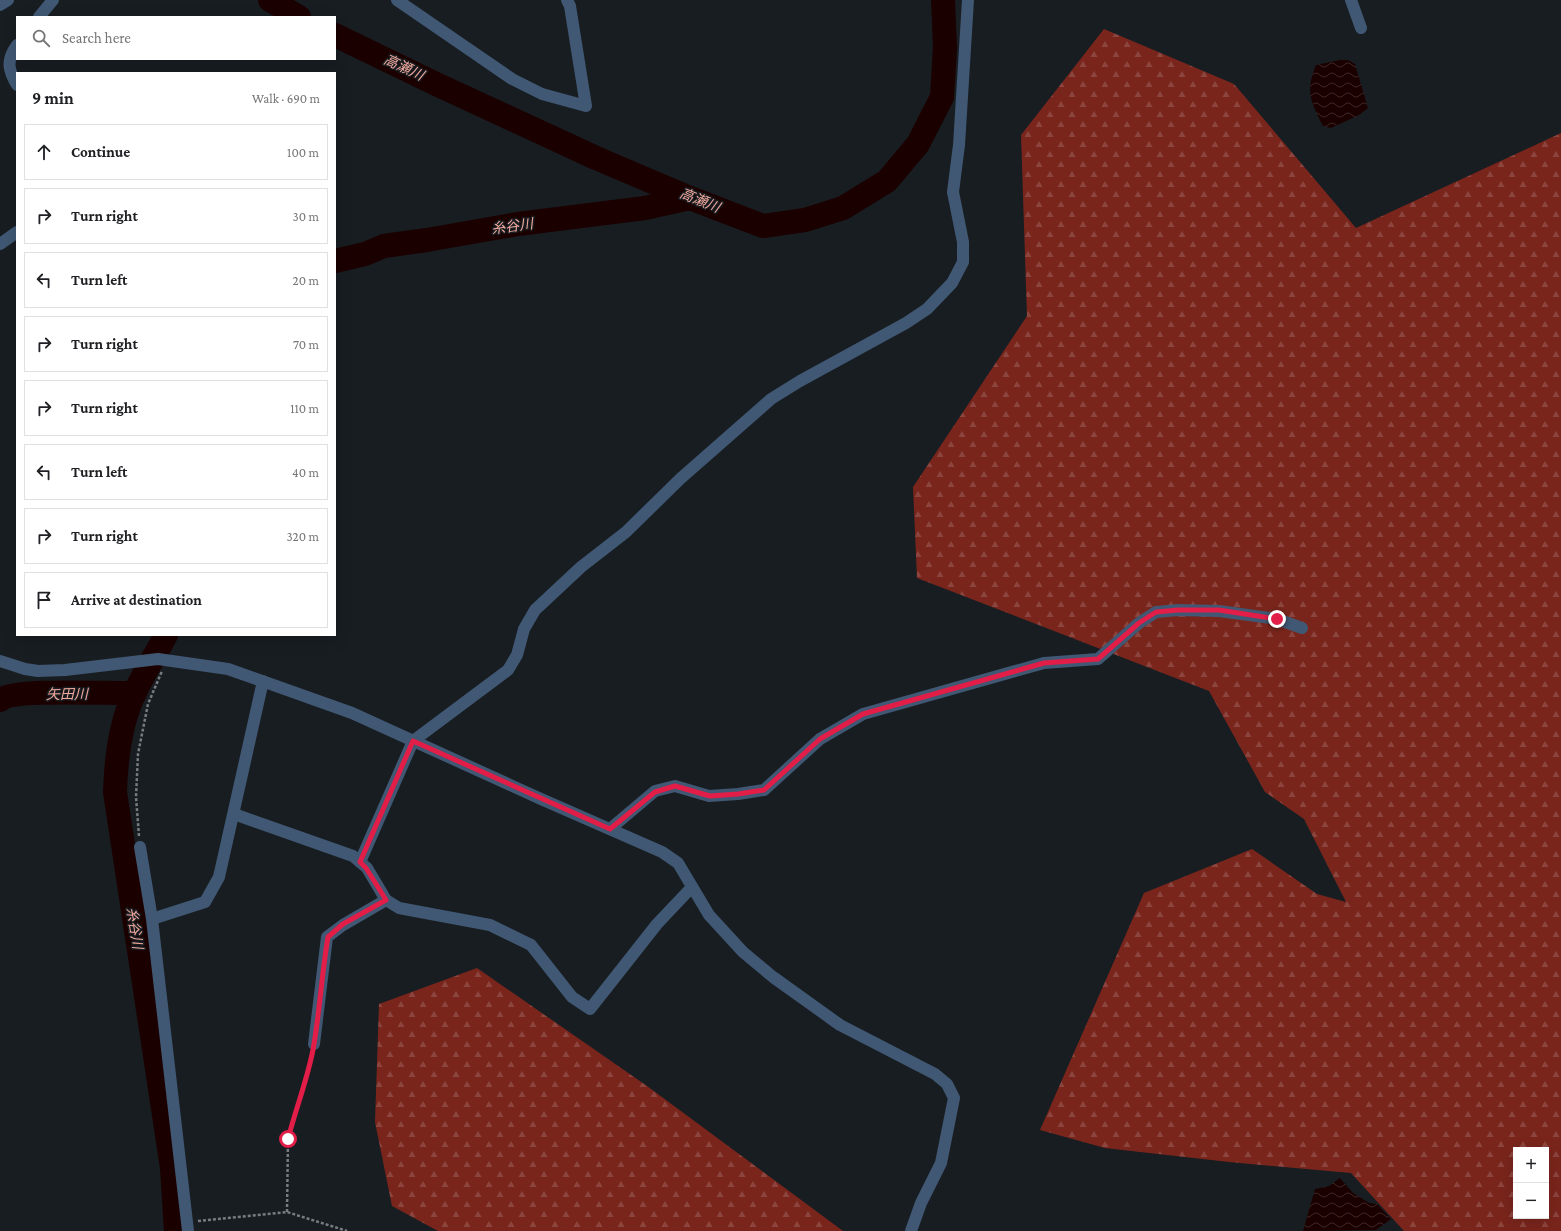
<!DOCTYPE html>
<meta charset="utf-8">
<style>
:root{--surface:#fff;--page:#f2f2f2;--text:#202124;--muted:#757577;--line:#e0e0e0}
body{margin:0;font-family:"Crimson Pro","Noto Sans JP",serif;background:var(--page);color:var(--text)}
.controls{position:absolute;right:12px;bottom:12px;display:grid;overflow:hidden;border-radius:0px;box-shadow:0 4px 16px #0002}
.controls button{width:36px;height:36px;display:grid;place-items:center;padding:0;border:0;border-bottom:1px solid var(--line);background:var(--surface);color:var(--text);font:20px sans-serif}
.stop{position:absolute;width:12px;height:12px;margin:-9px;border:3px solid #e11d48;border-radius:50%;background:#fff}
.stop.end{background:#e11d48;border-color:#fff;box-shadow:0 1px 4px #0008}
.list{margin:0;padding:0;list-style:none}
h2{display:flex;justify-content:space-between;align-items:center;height:52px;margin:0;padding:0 16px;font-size:17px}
h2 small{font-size:13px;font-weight:400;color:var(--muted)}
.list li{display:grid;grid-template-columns:26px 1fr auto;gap:12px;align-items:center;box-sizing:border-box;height:56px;margin:0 8px 8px;padding:0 8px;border:1px solid var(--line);border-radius:0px}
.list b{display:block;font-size:15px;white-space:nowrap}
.list em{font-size:13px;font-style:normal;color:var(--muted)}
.icon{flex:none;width:22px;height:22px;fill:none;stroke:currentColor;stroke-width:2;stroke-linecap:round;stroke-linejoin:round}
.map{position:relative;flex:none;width:1561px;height:1231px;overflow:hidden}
.search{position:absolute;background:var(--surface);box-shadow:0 4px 16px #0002;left:16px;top:16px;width:320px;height:44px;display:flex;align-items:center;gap:10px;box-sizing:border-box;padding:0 14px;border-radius:0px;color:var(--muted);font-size:15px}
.panel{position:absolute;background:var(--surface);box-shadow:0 4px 16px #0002;left:16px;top:72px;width:320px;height:564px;border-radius:0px}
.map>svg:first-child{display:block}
.forest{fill:url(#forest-firs);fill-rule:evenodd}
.water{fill:url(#water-waves)}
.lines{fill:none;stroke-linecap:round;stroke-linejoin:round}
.river{stroke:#1b0000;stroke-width:24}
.path{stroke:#787c80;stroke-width:2.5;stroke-dasharray:3 2;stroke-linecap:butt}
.street{stroke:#405873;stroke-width:12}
.route{stroke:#e11d48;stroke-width:5}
.labels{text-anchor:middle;stroke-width:3;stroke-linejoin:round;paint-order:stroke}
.water-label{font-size:14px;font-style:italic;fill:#f3a99d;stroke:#181d22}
</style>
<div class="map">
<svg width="1561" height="1231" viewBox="0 0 1561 1231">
<defs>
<pattern id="forest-firs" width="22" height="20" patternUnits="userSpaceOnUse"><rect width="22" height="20" fill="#79251c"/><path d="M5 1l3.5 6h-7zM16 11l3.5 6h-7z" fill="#8c453e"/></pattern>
<pattern id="water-waves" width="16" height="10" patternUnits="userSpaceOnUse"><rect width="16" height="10" fill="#1b0000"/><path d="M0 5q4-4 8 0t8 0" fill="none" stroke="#3c2626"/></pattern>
</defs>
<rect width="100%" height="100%" fill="#181d22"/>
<g class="forest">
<path d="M1104 29 1234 84 1356 228 1561 133V1231H1404L1351 1173 1229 1162 1105 1148 1040 1130 1144 893 1252 849 1317 894 1346 902 1304 819 1265 792 1209 691 917 578 913 487 1027 316 1021 135ZM1516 1150H1546V1216H1516Z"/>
<polygon points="477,968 647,1086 843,1231 438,1231 392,1206 375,1122 379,1004"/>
</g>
<g class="water">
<path d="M1340 60H1348L1355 64 1368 108 1359 115 1331 128 1323 126C1311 102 1305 91 1316 65Z"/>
<polygon points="1340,1178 1353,1193 1369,1203 1377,1204 1391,1219 1376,1230 1303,1231 1315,1189 1329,1186"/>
</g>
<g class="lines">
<g class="river">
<polyline points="270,0 299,17"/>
<polyline points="335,35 436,84 596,158 690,198 763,226 805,220 843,208 887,181 918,144 942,97 945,47 943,0"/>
<polyline points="335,261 365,254 384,246 427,240 518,224 645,208 690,198"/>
<path d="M166 635C156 654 144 673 135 692 120 723 116 758 115 792L172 1168 176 1231"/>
<path d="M0 700C13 688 111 694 135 693"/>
</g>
<g class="path">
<polyline points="139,836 136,797 138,754 148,704 162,671"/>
<polyline points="287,1212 288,1139 312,1054"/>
<polyline points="198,1221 287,1212 347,1231"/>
</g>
<g class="street">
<polyline points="397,0 512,79 542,94 586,106 570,6 567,0"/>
<polyline points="1351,0 1361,28"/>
<polyline points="0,5 8,0"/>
<polyline points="39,17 53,0"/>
<path d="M17 45C6 60 8 70 17 85"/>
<polyline points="0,244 17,232"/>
<polyline points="0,661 25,669 38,671 65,670 158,659 228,669 352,713 541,799 662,852 678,863 709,915 743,952 773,977 840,1025 935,1074 947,1084 954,1098 941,1163 921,1203 911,1231"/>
<polyline points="234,814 353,856 367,868 386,900 399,908 490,925 531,945 572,997 590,1009 657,924 692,887"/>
<polyline points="610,829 655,791 675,786 709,796 738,794 764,790 820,739 863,714 1044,663 1098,659 1139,623 1156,612 1178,610 1219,611 1277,619 1302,628"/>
<polyline points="140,847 152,919 188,1231"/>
<polyline points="360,862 413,741 508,670 517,655 524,629 535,610 581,567 626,532 680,479 771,399 800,381 906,323 927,309 952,283 963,262 963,242 953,192 959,145 968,0"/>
<polyline points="152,919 205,902 219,877 263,681"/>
<polyline points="314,1044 327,937 343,925 386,900"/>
</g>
</g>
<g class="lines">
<path class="route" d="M288 1139C296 1107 309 1076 314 1044 320 1008 322 972 328 937L343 924 386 900 366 868 360 862 413 741 610 829 655 792 675 786 710 796 738 794 764 790 820 739 863 714 1044 663 1098 659 1139 623 1156 612 1178 610H1219L1277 619"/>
</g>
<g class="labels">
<g class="water-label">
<text transform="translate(404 67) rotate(25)" y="5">高瀬川</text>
<text transform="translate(700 200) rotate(22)" y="5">高瀬川</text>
<text transform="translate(512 226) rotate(-8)" y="5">糸谷川</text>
<text transform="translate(67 694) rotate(-1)" y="5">矢田川</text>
<text transform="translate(135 928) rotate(81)" y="5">糸谷川</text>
</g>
</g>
</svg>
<div class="controls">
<button>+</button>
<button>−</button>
</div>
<div class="stop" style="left:288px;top:1139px"></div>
<div class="stop end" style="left:1277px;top:619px"></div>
<div class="search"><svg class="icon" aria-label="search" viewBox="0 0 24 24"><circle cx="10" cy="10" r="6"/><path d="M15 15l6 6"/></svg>Search here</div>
<section class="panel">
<h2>9 min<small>Walk · 690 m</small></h2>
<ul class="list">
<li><svg class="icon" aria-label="ahead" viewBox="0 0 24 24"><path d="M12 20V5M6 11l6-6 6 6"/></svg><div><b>Continue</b></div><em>100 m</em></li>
<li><svg class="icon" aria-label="right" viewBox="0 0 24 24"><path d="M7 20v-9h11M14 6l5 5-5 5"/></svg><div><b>Turn right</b></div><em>30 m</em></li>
<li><svg class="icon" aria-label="left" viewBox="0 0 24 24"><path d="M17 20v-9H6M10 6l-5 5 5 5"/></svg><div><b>Turn left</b></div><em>20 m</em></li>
<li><svg class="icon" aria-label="right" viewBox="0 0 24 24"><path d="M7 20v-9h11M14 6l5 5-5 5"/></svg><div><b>Turn right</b></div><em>70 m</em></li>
<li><svg class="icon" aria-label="right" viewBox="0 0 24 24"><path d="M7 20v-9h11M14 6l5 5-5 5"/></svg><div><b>Turn right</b></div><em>110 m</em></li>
<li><svg class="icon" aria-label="left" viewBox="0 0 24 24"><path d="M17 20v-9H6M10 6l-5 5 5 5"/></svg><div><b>Turn left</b></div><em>40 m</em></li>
<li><svg class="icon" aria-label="right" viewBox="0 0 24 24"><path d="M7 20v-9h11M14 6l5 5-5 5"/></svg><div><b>Turn right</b></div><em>320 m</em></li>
<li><svg class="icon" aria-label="arrive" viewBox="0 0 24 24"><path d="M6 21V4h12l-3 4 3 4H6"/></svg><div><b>Arrive at destination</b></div></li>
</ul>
</section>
</div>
